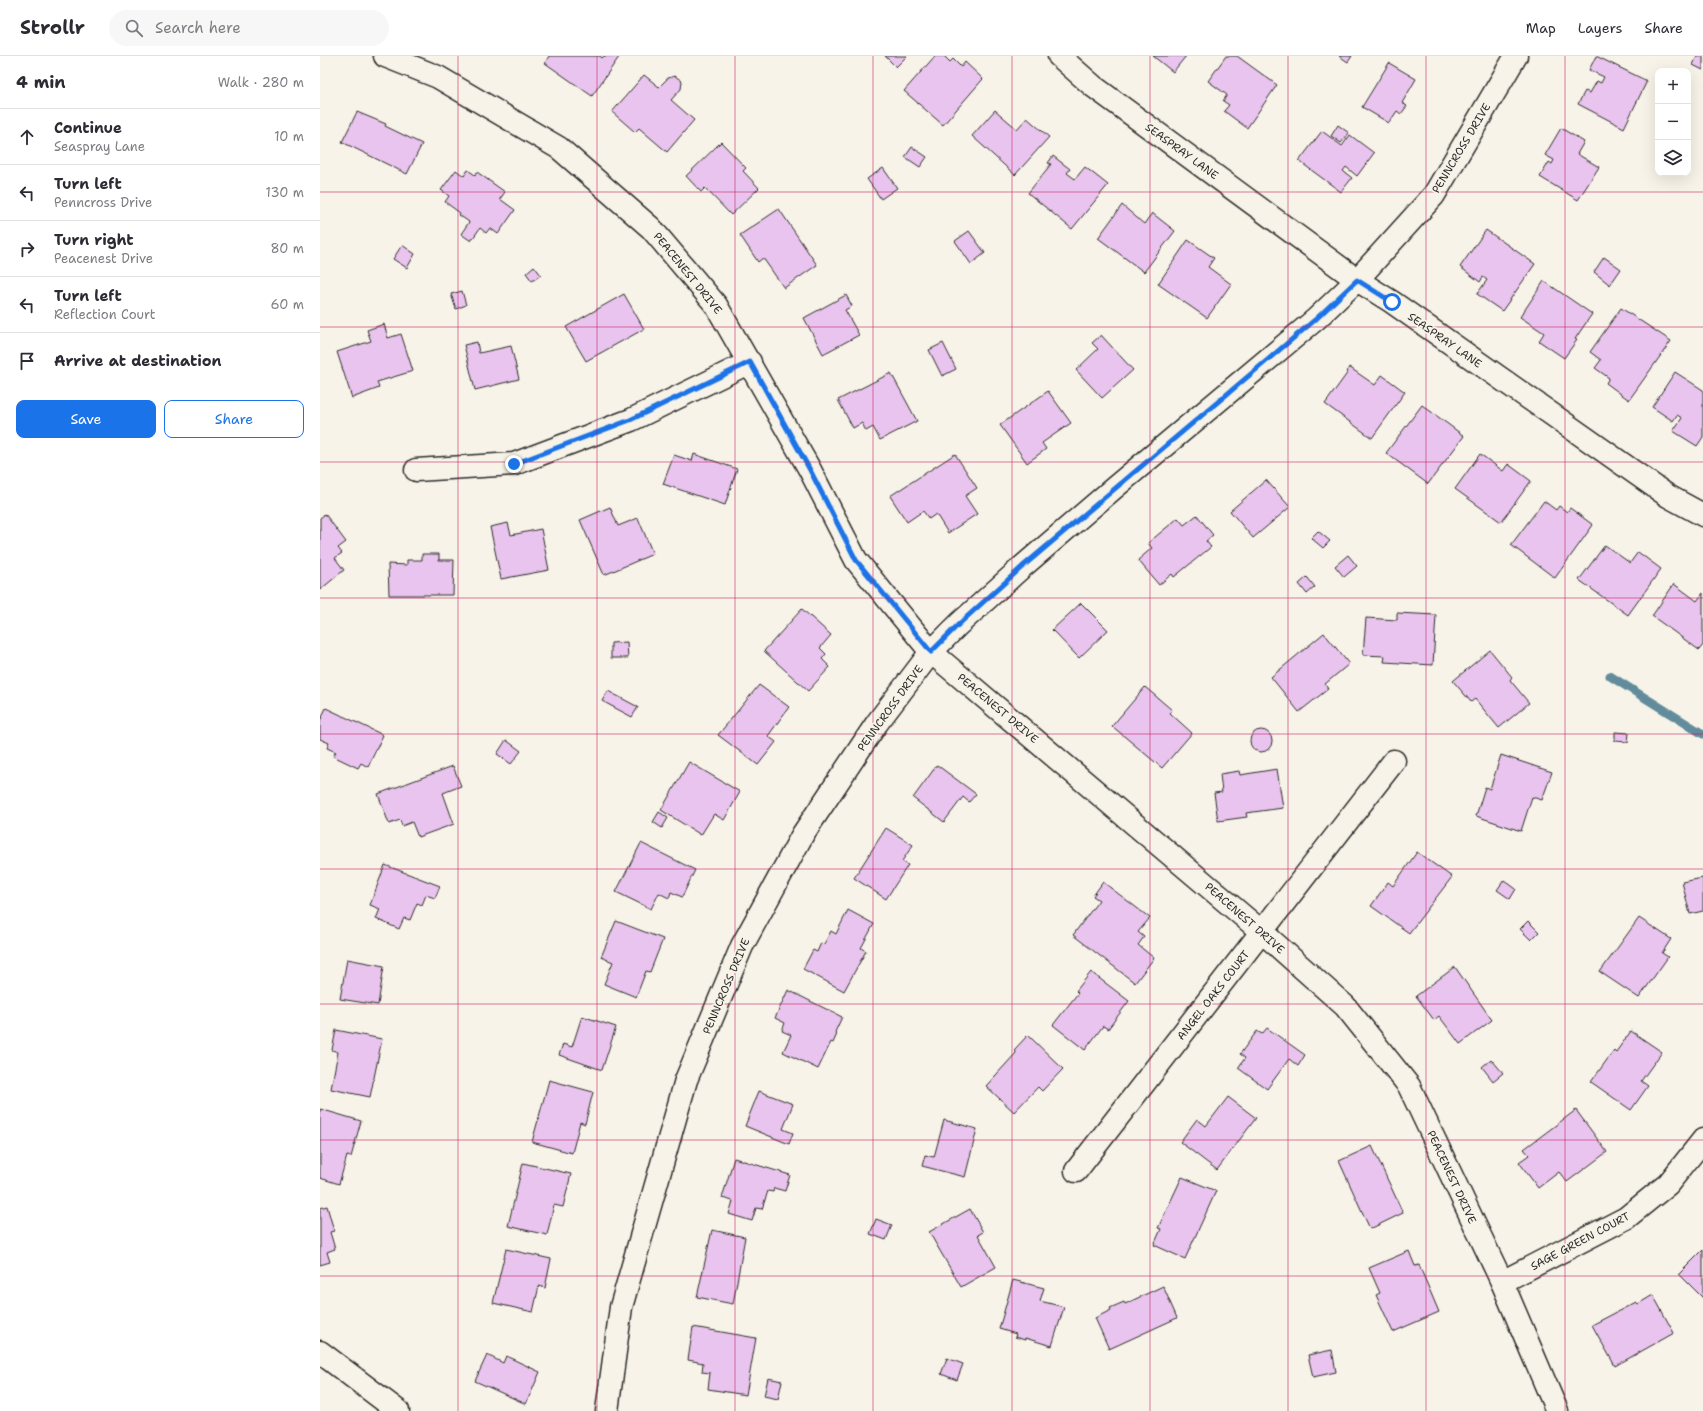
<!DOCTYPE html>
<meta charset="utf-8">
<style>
:root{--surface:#fff;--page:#f7f7f7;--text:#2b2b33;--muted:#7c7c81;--line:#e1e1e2;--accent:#1a73e8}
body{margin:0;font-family:"Shantell Sans",sans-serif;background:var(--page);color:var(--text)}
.controls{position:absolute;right:12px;top:12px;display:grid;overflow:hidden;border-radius:8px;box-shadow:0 4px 16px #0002}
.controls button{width:36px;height:36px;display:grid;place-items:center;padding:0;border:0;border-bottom:1px solid var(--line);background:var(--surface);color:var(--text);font:20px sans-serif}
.stop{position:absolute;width:12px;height:12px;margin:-9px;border:3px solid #1a73e8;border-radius:50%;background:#fff}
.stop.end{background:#1a73e8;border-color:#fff;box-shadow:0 1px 4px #0008}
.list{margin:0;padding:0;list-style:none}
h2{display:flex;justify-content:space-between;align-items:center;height:52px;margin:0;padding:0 16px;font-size:17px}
h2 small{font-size:13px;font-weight:400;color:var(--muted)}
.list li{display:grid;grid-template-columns:26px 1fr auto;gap:12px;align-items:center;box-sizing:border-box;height:56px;padding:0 16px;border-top:1px solid var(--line)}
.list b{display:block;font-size:15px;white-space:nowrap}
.list p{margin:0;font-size:13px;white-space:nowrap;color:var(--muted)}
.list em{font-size:13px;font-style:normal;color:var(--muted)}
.actions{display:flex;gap:8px;padding:12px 16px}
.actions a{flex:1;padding:9px 0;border:1px solid var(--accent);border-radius:8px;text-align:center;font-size:14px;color:var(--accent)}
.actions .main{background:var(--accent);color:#fff}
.icon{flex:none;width:22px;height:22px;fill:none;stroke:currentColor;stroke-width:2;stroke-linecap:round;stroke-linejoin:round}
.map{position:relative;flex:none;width:1383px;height:1355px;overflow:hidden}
header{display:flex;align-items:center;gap:24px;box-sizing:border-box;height:56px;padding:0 20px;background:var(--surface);border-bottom:1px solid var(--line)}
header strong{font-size:19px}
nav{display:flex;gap:22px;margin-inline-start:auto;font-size:14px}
.search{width:280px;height:36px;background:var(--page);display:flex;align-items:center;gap:10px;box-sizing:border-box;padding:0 14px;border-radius:22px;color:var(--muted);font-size:15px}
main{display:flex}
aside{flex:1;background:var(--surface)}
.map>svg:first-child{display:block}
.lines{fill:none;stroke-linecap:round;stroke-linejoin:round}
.stream{stroke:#628c9c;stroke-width:9}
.building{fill:#e9c4ee;stroke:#2b2b2b}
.street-casing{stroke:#2b2b2b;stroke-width:25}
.street{stroke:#f7f3e8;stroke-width:22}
.route{stroke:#1a73e8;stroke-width:5}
.grid{fill:none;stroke:#c2185b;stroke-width:1;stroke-opacity:0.55}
.labels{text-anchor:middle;stroke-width:3.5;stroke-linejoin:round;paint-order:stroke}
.street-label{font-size:11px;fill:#2b2b2b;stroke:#f7f3e8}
</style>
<header>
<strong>Strollr</strong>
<div class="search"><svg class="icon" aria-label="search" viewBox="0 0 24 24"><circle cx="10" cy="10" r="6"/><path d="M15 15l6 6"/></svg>Search here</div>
<nav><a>Map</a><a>Layers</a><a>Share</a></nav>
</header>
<main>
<aside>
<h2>4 min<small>Walk · 280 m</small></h2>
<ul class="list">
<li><svg class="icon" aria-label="ahead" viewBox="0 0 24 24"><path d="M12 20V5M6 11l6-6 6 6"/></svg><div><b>Continue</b><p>Seaspray Lane</p></div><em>10 m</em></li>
<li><svg class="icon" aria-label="left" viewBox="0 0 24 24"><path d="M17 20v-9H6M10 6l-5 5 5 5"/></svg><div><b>Turn left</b><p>Penncross Drive</p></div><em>130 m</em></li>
<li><svg class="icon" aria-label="right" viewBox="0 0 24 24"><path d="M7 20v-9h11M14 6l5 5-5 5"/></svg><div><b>Turn right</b><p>Peacenest Drive</p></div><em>80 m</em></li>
<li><svg class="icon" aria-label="left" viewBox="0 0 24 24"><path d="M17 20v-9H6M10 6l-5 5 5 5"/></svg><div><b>Turn left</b><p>Reflection Court</p></div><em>60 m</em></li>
<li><svg class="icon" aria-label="arrive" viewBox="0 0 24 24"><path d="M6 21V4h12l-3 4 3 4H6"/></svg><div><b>Arrive at destination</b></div></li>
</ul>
<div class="actions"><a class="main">Save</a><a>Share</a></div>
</aside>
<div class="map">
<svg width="1383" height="1355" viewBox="0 0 1383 1355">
<rect width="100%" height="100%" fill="#f7f3e8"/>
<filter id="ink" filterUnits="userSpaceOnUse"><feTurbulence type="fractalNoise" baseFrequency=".025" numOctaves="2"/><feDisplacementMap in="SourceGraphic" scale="8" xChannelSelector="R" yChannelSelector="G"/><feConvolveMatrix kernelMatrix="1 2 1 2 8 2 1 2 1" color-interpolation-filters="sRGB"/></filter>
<g filter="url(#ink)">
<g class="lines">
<polyline class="stream" points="1290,620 1383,678"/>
</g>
<g class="building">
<polygon points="229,0 280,0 282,2 284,0 297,0 299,1 272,40 225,7"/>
<polygon points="565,0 587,0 576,11"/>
<polygon points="615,0 624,0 630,6 633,3 641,11 645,6 663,23 623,69 584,35"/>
<polygon points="833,0 866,0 853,16"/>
<polygon points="906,0 917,0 957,29 927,72 904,55 909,49 903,45 907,39 888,25"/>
<polygon points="1019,0 1032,0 1028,6"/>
<polygon points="1276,0 1327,25 1304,72 1258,48 1265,35 1270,37 1277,25 1281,27 1284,21 1269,14"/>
<polygon points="1377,0 1383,0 1383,14 1373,9"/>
<polygon points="1069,7 1096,23 1082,47 1087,50 1081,58 1077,55 1069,67 1042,51"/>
<polygon points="324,19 339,31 348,22 355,20 362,25 361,33 351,44 374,64 347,96 319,72 315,76 292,56"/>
<polygon points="675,54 697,73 707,62 729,81 695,119 652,80"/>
<polygon points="37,56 66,68 65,70 102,88 87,118 22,86"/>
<polygon points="1018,69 1029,77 1021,87 1011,80"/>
<polygon points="1241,72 1264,86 1257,98 1279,111 1258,144 1220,121 1229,106 1232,108 1234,104 1225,99"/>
<polygon points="1002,75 1022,90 1030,79 1054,97 1037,120 1026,111 1023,115 1032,122 1021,136 979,105"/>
<polygon points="401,86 426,112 423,115 439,132 411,159 385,132 381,136 366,120"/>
<polygon points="592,91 607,101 600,111 585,101"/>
<polygon points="733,100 750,113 747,117 755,123 765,111 788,129 752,173 708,137 731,108 728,107"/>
<polygon points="563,112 577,132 561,143 547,123"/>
<polygon points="136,114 144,120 148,114 155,119 157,116 185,136 180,143 195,154 178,178 170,172 166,177 160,172 151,185 141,178 149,166 139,159 140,157 125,146 129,140 121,134"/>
<polygon points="802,149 824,168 832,157 855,175 824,216 778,182"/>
<polygon points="459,153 497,209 464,232 443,202 438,206 420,179"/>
<polygon points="1166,174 1215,208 1182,255 1157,238 1167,224 1163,221 1160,226 1140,211"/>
<polygon points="649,175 665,197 651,208 635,185"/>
<polygon points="868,184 894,202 888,211 911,228 887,262 838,228"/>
<polygon points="82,189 95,198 87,212 73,203"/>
<polygon points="1284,201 1301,213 1290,229 1274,216"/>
<polygon points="214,210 221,219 212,225 206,217"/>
<polygon points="1224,225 1272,258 1255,283 1257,284 1244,302 1219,285 1224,277 1200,261"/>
<polygon points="142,235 146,249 136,253 131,238"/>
<polygon points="304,238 324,273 266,305 246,271"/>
<polygon points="526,239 532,250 525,254 539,279 503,298 484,262"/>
<polygon points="1301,252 1351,285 1309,344 1286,327 1289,322 1275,312 1281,304 1270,296"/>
<polygon points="64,268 68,282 81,278 93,315 57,326 59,332 32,342 17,296 51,285 47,274"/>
<polygon points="781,279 813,314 782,342 756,314 778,293 772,287"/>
<polygon points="157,286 159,297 191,290 199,323 155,334 144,289"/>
<polygon points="623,287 636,313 622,320 609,294"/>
<polygon points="1029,311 1055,329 1062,319 1085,336 1052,382 1005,348 1028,316 1027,315"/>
<polygon points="1355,316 1383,334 1383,381 1377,390 1353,375 1362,362 1357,359 1353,365 1332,351"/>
<polygon points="571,317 597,365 560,384 553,371 546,375 542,367 533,372 518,344"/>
<polygon points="728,335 751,367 722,387 726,393 707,407 680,369"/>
<polygon points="1102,349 1144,380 1108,428 1066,397"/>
<polygon points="374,398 417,413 405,449 343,428 354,399 372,405"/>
<polygon points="635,398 657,432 645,440 657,458 628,477 616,458 609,463 603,455 587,466 570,440"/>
<polygon points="1160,398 1183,415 1188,408 1211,425 1181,466 1135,433"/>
<polygon points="946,424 970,451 933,482 910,455"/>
<polygon points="1224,445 1236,454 1239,450 1247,456 1250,452 1273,469 1235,522 1191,489"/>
<polygon points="290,451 298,470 318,462 333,498 284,519 260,464"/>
<polygon points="5,458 26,486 18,492 22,497 15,502 24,514 0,534 0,462"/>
<polygon points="877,459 893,479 886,485 891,491 854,521 852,518 839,529 818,504 832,492 828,487 858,462 864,469"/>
<polygon points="188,467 191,479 221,473 229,514 181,523 170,471"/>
<polygon points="998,475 1010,485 1003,492 991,482"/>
<polygon points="1285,489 1310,507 1318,496 1341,513 1308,559 1259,524"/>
<polygon points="102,498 119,498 119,504 134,504 133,539 69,539 68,508 87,509 87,504 102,504"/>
<polygon points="1028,499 1037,510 1024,521 1015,510"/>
<polygon points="987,521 995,531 987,538 979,528"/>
<polygon points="1354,528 1377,545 1383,537 1383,589 1379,594 1332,560"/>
<polygon points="761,547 788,574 759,602 732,574"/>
<polygon points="482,553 511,579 500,592 506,598 502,603 510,611 488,635 444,595"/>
<polygon points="1077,557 1116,559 1113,609 1064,606 1065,600 1043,599 1046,562 1077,564"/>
<polygon points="1004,577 1029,608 1005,628 1008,633 979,656 951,621"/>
<polygon points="307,586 308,602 291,602 291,587"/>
<polygon points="1170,594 1192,621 1190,624 1209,647 1179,672 1155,643 1151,646 1133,625"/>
<polygon points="439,629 469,651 448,680 456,686 438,709 398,679"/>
<polygon points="825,631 852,654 850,657 872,677 842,712 792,670"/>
<polygon points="288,635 318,651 312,661 282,645"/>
<polygon points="6,652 63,679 48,711 41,707 38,712 13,700 16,696 7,692 9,687 0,683 0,665"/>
<circle cx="941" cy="685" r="11"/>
<polygon points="1295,676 1309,677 1308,686 1295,685"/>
<polygon points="186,684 201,695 191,708 177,698"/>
<polygon points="1181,699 1232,716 1222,744 1212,741 1201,775 1156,760 1165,731 1170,733"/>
<polygon points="369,706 420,736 404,764 394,758 381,779 341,754"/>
<polygon points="617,709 656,738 649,746 643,741 624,766 593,742"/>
<polygon points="133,710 141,730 123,737 134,768 98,781 92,766 82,770 80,764 69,768 58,738"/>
<polygon points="957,713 963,752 926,757 927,761 898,765 894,737 902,736 900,718 919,715 920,719"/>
<polygon points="339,756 348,762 342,772 333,766"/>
<polygon points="566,772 593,789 582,805 588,809 566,843 534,822"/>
<polygon points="321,787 375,814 362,841 351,836 349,842 339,837 331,853 296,836"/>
<polygon points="1097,796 1132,821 1089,877 1051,850 1068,826 1073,830"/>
<polygon points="65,809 120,830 115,842 106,839 102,849 97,847 90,864 84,862 79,873 56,863 60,853 50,849"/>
<polygon points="1383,822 1383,855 1370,858 1362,826"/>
<polygon points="1184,824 1196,833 1190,843 1177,834"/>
<polygon points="783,826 830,862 818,876 824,881 818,889 834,902 815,927 753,879 779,844 773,840"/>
<polygon points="528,854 554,868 541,892 546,895 524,935 483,913 493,894 497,896 501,887 504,888 511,875 516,878"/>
<polygon points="1319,862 1351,883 1342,897 1348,901 1319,942 1280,916"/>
<polygon points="296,865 343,883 330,916 326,915 316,941 284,928 293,906 281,901"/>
<polygon points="1208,865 1219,876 1211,884 1200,873"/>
<polygon points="27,903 64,910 58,949 20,943"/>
<polygon points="1135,911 1172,964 1140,988 1119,960 1114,964 1096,940"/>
<polygon points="771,916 809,945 788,973 783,970 765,994 733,969 758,937 756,935"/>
<polygon points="468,934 522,961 515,976 517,978 513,987 511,986 498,1013 463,996 471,979 462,975 465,967 455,962"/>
<polygon points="262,960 296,971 282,1014 239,999 243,988 252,991"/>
<polygon points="947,972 985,999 978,1010 969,1003 947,1033 918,1012 925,1002 920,998 937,975 942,978"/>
<polygon points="16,974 62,983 50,1041 11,1033 18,996 12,994"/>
<polygon points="1311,975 1342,996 1321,1025 1328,1030 1311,1054 1271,1026 1294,994 1296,996"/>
<polygon points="708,979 743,1013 722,1035 718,1031 694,1056 666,1030 696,997 694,994"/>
<polygon points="1171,1003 1183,1017 1173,1025 1162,1011"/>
<polygon points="229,1024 273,1036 265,1068 260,1066 252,1097 212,1086"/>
<polygon points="439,1035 473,1048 463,1073 473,1077 469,1088 425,1070"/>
<polygon points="908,1041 936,1062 897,1114 860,1086 877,1063 886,1070"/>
<polygon points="0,1053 41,1065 31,1101 27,1100 19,1128 0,1122"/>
<polygon points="1256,1054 1287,1096 1247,1126 1239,1116 1218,1132 1199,1106 1209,1099 1204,1093"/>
<polygon points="624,1064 657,1073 645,1121 602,1110 605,1099 614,1101"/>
<polygon points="1052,1090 1083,1157 1050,1173 1019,1105"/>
<polygon points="414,1102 470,1119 465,1135 454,1132 453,1136 448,1135 442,1153 436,1152 432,1165 409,1158 413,1145 402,1142"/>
<polygon points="203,1107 251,1118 243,1151 234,1149 227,1179 188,1170"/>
<polygon points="862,1121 896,1135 865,1203 834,1189 841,1173 838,1172"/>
<polygon points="7,1150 14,1175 10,1176 15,1193 7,1196 10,1206 0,1209 0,1152"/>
<polygon points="650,1153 663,1176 658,1179 676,1211 641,1231 609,1176"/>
<polygon points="556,1163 572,1169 566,1184 550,1178"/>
<polygon points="392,1174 425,1181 413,1248 377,1241"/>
<polygon points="186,1193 231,1203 225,1232 219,1230 213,1256 173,1247"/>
<polygon points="1383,1194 1383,1242 1359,1218"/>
<polygon points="1089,1195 1095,1210 1099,1209 1119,1256 1073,1276 1056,1239 1060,1237 1049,1212"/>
<polygon points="693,1224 724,1232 720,1245 744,1251 732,1290 705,1282 705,1284 695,1281 696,1278 679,1273"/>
<polygon points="843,1230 857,1262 789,1293 775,1262 791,1254 790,1252 804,1246 805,1248"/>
<polygon points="1333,1239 1354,1277 1295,1310 1272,1269 1316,1246 1318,1248"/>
<polygon points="373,1271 436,1282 426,1339 388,1333 390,1317 382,1316 383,1307 368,1304"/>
<polygon points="1012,1294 1016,1316 993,1321 988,1299"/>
<polygon points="167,1299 183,1307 186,1300 220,1316 206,1348 155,1325"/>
<polygon points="627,1302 643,1308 637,1324 621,1318"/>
<polygon points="448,1322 462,1325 458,1343 444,1340"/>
</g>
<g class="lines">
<defs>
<g id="street">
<polyline points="65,0 118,21 239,92 331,172 396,249 490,414 536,504 611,596 942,876 1025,950 1089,1030 1182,1226 1237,1355"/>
<polyline points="739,0 773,30 1037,224 1072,246 1348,440 1383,459"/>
<polyline points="96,414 194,408 311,364 430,306"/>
<polyline points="756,1115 1074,705"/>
<polyline points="1182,1226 1306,1162 1348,1128 1383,1084"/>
<polyline points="0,1296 78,1355"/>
<polyline points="287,1355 301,1251 366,1024 422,890 483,778 557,667 611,596 639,568 702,511 794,432 996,263 1037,224 1114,139 1196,0"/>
</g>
</defs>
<use href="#street" class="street-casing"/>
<use href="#street" class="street"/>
</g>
</g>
<g class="lines" filter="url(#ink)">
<polyline class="route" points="194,408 310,364 430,306 490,414 536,504 611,596 639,568 702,511 996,263 1037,224 1072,246"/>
</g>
<path class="grid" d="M138 0V1355M277 0V1355M415 0V1355M553 0V1355M692 0V1355M830 0V1355M968 0V1355M1106 0V1355M1245 0V1355M0 136H1383M0 271H1383M0 406H1383M0 542H1383M0 678H1383M0 813H1383M0 948H1383M0 1084H1383M0 1220H1383"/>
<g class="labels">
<g class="street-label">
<text transform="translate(1141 92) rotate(-59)" y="4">PENNCROSS DRIVE</text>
<text transform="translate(862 95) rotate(36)" y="4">SEASPRAY LANE</text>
<text transform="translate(368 217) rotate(51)" y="4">PEACENEST DRIVE</text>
<text transform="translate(1125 284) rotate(35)" y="4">SEASPRAY LANE</text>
<text transform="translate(570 652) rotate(-54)" y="4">PENNCROSS DRIVE</text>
<text transform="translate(678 652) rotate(40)" y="4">PEACENEST DRIVE</text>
<text transform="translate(925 862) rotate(41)" y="4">PEACENEST DRIVE</text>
<text transform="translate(406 930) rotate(-67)" y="4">PENNCROSS DRIVE</text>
<text transform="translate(893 939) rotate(-52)" y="4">ANGEL OAKS COURT</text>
<text transform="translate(1132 1121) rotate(65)" y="4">PEACENEST DRIVE</text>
<text transform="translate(1260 1185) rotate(-28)" y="4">SAGE GREEN COURT</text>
</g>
</g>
</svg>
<div class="controls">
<button>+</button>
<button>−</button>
<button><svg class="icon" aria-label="layers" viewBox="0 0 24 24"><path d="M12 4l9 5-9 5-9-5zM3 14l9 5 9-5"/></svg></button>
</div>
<div class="stop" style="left:1072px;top:246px"></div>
<div class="stop end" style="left:194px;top:408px"></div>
</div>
</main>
